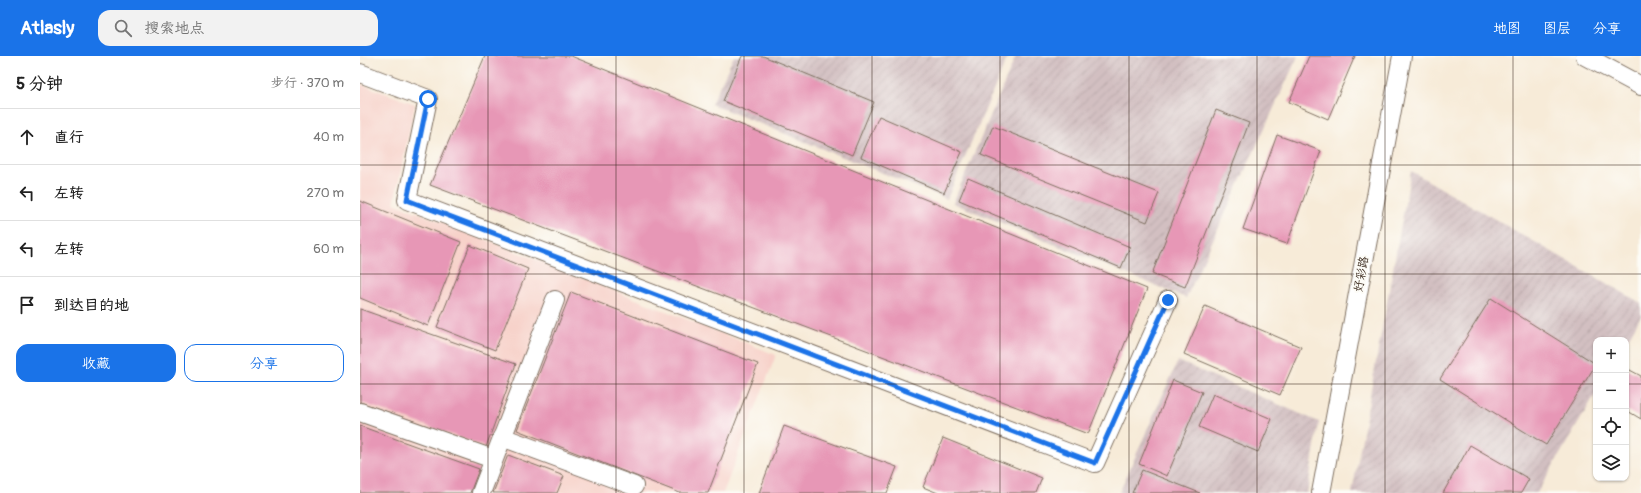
<!DOCTYPE html>
<html lang="zh">
<meta charset="utf-8">
<style>
:root{--surface:#fff;--page:#f2f2f2;--text:#222;--muted:#767676;--line:#e0e0e0;--accent:#1a73e8}
body{margin:0;font-family:Pangolin,"LXGW WenKai TC",sans-serif;background:var(--page);color:var(--text)}
.controls{position:absolute;right:12px;bottom:12px;display:grid;overflow:hidden;border-radius:8px;box-shadow:0 1px 3px #0004}
.controls button{width:36px;height:36px;display:grid;place-items:center;padding:0;border:0;border-bottom:1px solid var(--line);background:var(--surface);color:var(--text);font:20px sans-serif}
.stop{position:absolute;width:12px;height:12px;margin:-9px;border:3px solid #1a73e8;border-radius:50%;background:#fff}
.stop.end{background:#1a73e8;border-color:#fff;box-shadow:0 1px 4px #0008}
.list{margin:0;padding:0;list-style:none}
h2{display:flex;justify-content:space-between;align-items:center;height:52px;margin:0;padding:0 16px;font-size:17px}
h2 small{font-size:13px;font-weight:400;color:var(--muted)}
.list li{display:grid;grid-template-columns:26px 1fr auto;gap:12px;align-items:center;box-sizing:border-box;height:56px;padding:0 16px;border-top:1px solid var(--line)}
.list b{display:block;font-size:15px;white-space:nowrap}
.list em{font-size:13px;font-style:normal;color:var(--muted)}
.actions{display:flex;gap:8px;padding:12px 16px}
.actions a{flex:1;padding:9px 0;border:1px solid var(--accent);border-radius:12px;text-align:center;font-size:14px;color:var(--accent)}
.actions .main{background:var(--accent);color:#fff}
.icon{flex:none;width:22px;height:22px;fill:none;stroke:currentColor;stroke-width:2;stroke-linecap:round;stroke-linejoin:round}
.map{position:relative;flex:none;width:1281px;height:437px;overflow:hidden}
header{display:flex;align-items:center;gap:24px;box-sizing:border-box;height:56px;padding:0 20px;background:var(--accent);color:#fff}
header strong{font-size:19px}
nav{display:flex;gap:22px;margin-inline-start:auto;font-size:14px}
.search{width:280px;height:36px;background:var(--page);display:flex;align-items:center;gap:10px;box-sizing:border-box;padding:0 14px;border-radius:12px;color:var(--muted);font-size:15px}
main{display:flex}
aside{flex:1;background:var(--surface)}
.map>svg:first-child{display:block}
.built{fill:#f7d1c9}
.industrial{fill:url(#industrial-furrows)}
.building{fill:#e797b6}
.lines{fill:none;stroke-linecap:round;stroke-linejoin:round}
.minor-casing{stroke:#7d6e5f;stroke-width:20}
.minor{stroke:#fff;stroke-width:18}
.route{stroke:#1a73e8;stroke-width:5}
.grid{fill:none;stroke:#3b2a1e;stroke-width:1;stroke-opacity:0.55}
.labels{text-anchor:middle;stroke-width:4;stroke-linejoin:round;paint-order:stroke}
.street-label{font-size:12px;fill:#3b2a1e;stroke:#fdfcf7}
</style>
<header>
<strong>Atlasly</strong>
<div class="search"><svg class="icon" aria-label="search" viewBox="0 0 24 24"><circle cx="10" cy="10" r="6"/><path d="M15 15l6 6"/></svg>搜索地点</div>
<nav><a>地图</a><a>图层</a><a>分享</a></nav>
</header>
<main>
<aside>
<h2>5 分钟<small>步行 · 370 m</small></h2>
<ul class="list">
<li><svg class="icon" aria-label="ahead" viewBox="0 0 24 24"><path d="M12 20V5M6 11l6-6 6 6"/></svg><div><b>直行</b></div><em>40 m</em></li>
<li><svg class="icon" aria-label="left" viewBox="0 0 24 24"><path d="M17 20v-9H6M10 6l-5 5 5 5"/></svg><div><b>左转</b></div><em>270 m</em></li>
<li><svg class="icon" aria-label="left" viewBox="0 0 24 24"><path d="M17 20v-9H6M10 6l-5 5 5 5"/></svg><div><b>左转</b></div><em>60 m</em></li>
<li><svg class="icon" aria-label="arrive" viewBox="0 0 24 24"><path d="M6 21V4h12l-3 4 3 4H6"/></svg><div><b>到达目的地</b></div></li>
</ul>
<div class="actions"><a class="main">收藏</a><a>分享</a></div>
</aside>
<div class="map">
<svg width="1281" height="437" viewBox="0 0 1281 437">
<defs>
<pattern id="industrial-furrows" width="10" height="10" patternUnits="userSpaceOnUse"><rect width="10" height="10" fill="#d2bfc1"/><path d="M-1 1l2-2M0 10L10 0M9 11l2-2" fill="none" stroke="#b5a4a5"/></pattern>
</defs>
<rect width="100%" height="100%" fill="#fdfcf7"/>
<filter id="ink" filterUnits="userSpaceOnUse"><feTurbulence type="fractalNoise" baseFrequency=".025" numOctaves="2"/><feDisplacementMap in="SourceGraphic" scale="8" xChannelSelector="R" yChannelSelector="G"/><feConvolveMatrix kernelMatrix="1 2 1 2 8 2 1 2 1" color-interpolation-filters="sRGB"/></filter>
<filter id="wash" filterUnits="userSpaceOnUse"><feTurbulence type="fractalNoise" baseFrequency=".012" numOctaves="4" result="noise"/><feDisplacementMap in="SourceGraphic" scale="16" xChannelSelector="R" yChannelSelector="G"/><feGaussianBlur stdDeviation="0.9" result="paint"/><feColorMatrix in="noise" values="0 0 0 0 0 0 0 0 0 0 0 0 0 0 0 0 0 1.4 0 .05"/><feComposite in="paint" operator="in"/></filter>
<g filter="url(#wash)">
<rect width="100%" height="100%" fill="#f7ebd8"/>
<polygon class="built" points="0,28 55,48 34,147 416,299 363,437 0,437"/>
<g class="industrial">
<polygon points="374,0 648,0 587,143 351,48"/>
<polygon points="656,0 938,0 826,242 593,147"/>
<polygon points="1051,115 1281,247 1281,260 1266,286 1266,284 1236,284 1236,337 1177,437 992,437"/>
<polygon points="818,305 959,366 947,437 759,437"/>
</g>
<g id="blocks">
<g class="building">
<polygon points="125,0 211,0 787,233 728,378 70,129"/>
<polygon points="382,0 403,0 514,46 492,99 363,45"/>
<polygon points="949,0 995,0 968,63 929,46"/>
<polygon points="856,54 889,67 825,231 792,218"/>
<polygon points="519,60 602,96 584,137 501,101"/>
<polygon points="633,70 799,137 787,166 621,99"/>
<polygon points="917,79 961,95 927,188 883,173"/>
<polygon points="608,122 770,191 761,212 599,144"/>
<polygon points="0,145 101,186 68,270 0,242"/>
<polygon points="110,189 168,213 135,294 77,271"/>
<polygon points="211,236 398,308 348,437 320,437 157,374"/>
<polygon points="1131,242 1236,308 1186,389 1080,323"/>
<polygon points="845,250 941,291 920,339 824,298"/>
<polygon points="0,253 156,308 126,391 0,346"/>
<polygon points="1268,313 1281,320 1281,363 1266,354 1266,317"/>
<polygon points="813,324 842,336 807,420 779,408"/>
<polygon points="853,338 912,363 898,396 839,371"/>
<polygon points="0,370 119,413 110,437 0,437"/>
<polygon points="424,370 537,411 527,437 399,437"/>
<polygon points="583,382 682,422 676,437 578,437 563,431"/>
<polygon points="1110,389 1169,423 1161,437 1083,437"/>
<polygon points="148,399 204,420 197,437 133,437"/>
<polygon points="782,414 840,437 772,437"/>
</g>
</g>
</g>
<g filter="url(#ink)">
<use href="#blocks" fill-opacity="0" stroke="#7d6e5f" stroke-width="1"/>
<g class="lines">
<defs>
<g id="minor">
<polyline points="1225,0 1281,30"/>
<polyline points="0,17 68,43 47,144 735,407 808,244"/>
<polyline points="0,356 133,403"/>
<polyline points="142,381 274,430"/>
<polyline points="121,437 195,244"/>
<polyline points="961,437 1042,0"/>
</g>
</defs>
<use href="#minor" class="minor-casing"/>
<use href="#minor" class="minor"/>
</g>
</g>
<g class="lines" filter="url(#ink)">
<polyline class="route" points="68,43 47,144 735,407 808,244"/>
</g>
<path class="grid" d="M128 0V437M256 0V437M384 0V437M512 0V437M640 0V437M769 0V437M897 0V437M1025 0V437M1153 0V437M0 109H1281M0 218H1281M0 328H1236M1266 328H1281"/>
<g class="labels">
<g class="street-label">
<text transform="translate(1001 218) rotate(-80)" y="4">好彩路</text>
</g>
</g>
</svg>
<div class="controls">
<button>+</button>
<button>−</button>
<button><svg class="icon" aria-label="locate" viewBox="0 0 24 24"><circle cx="12" cy="12" r="6"/><path d="M12 2v4M12 18v4M2 12h4M18 12h4"/></svg></button>
<button><svg class="icon" aria-label="layers" viewBox="0 0 24 24"><path d="M12 4l9 5-9 5-9-5zM3 14l9 5 9-5"/></svg></button>
</div>
<div class="stop" style="left:68px;top:43px"></div>
<div class="stop end" style="left:808px;top:244px"></div>
</div>
</main>
